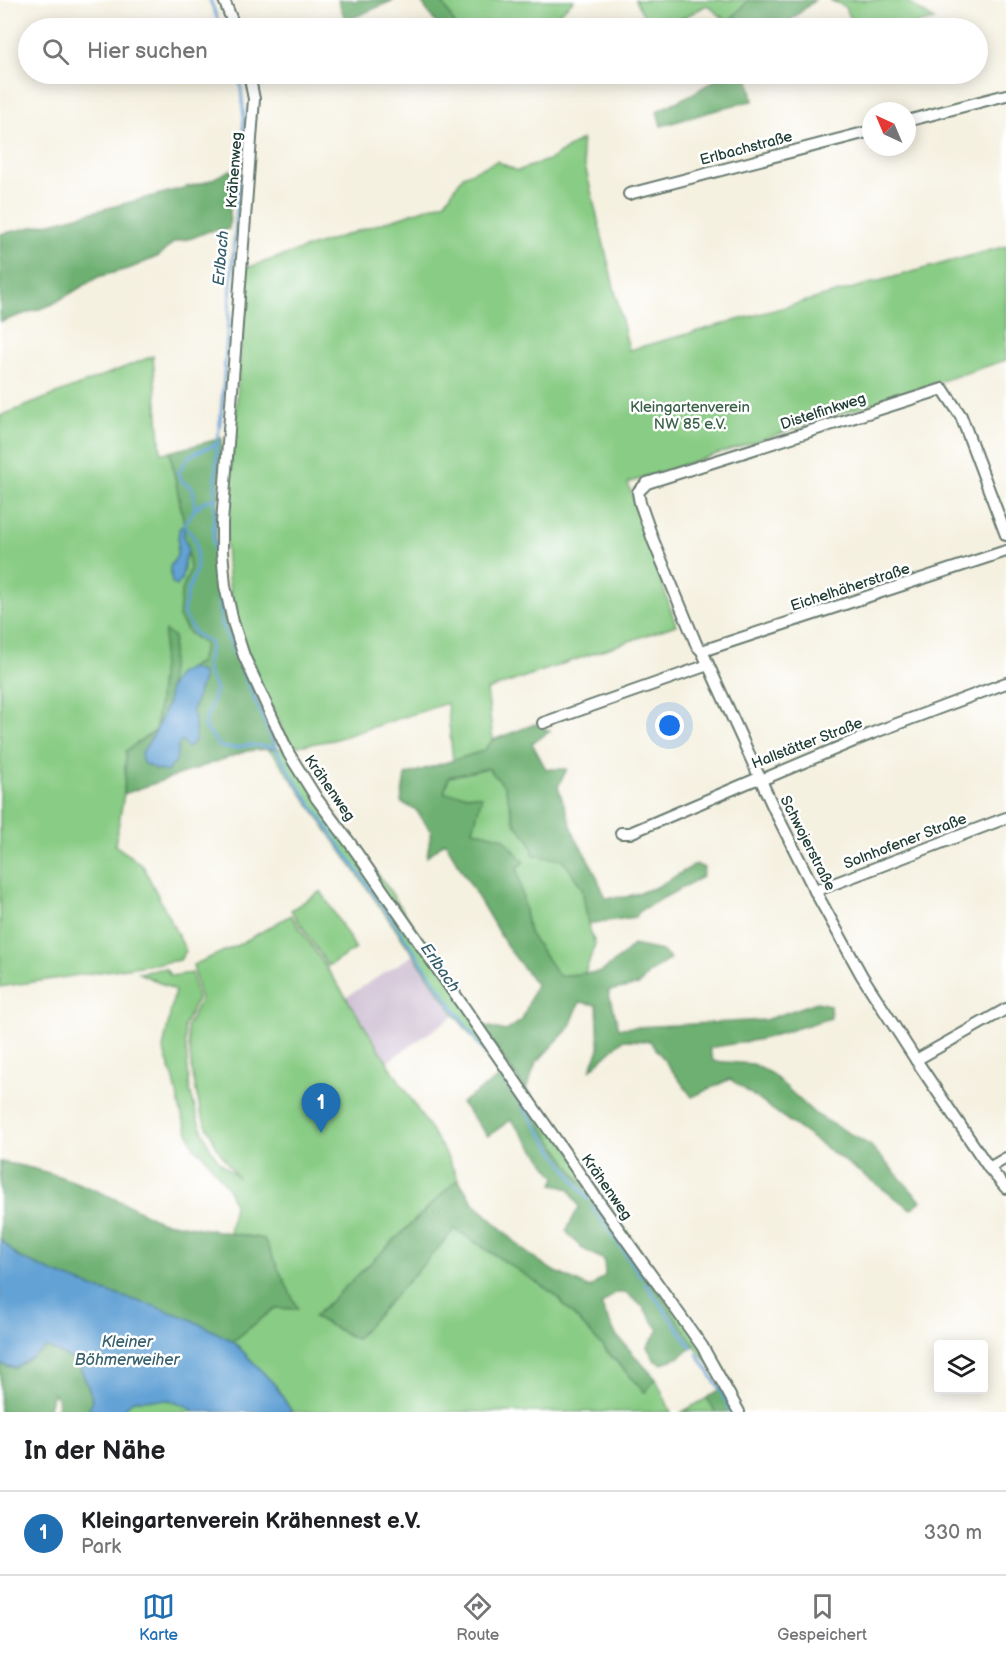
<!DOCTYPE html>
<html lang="de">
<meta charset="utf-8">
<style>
:root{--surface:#fff;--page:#f2f2f2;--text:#202124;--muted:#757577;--line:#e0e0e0;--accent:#1f6fb2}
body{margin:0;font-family:"Balsamiq Sans",sans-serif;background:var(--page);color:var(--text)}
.controls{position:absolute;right:18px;bottom:18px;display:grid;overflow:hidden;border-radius:6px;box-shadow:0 3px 15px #0003}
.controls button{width:54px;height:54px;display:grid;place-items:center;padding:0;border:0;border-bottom:2px solid var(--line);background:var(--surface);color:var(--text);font:30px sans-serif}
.compass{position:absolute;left:862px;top:102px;width:54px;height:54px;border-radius:50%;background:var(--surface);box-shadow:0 3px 15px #0003;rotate:316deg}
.you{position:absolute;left:670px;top:726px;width:21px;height:21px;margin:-15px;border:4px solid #fff;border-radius:50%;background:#1a73e8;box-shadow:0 0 0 9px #1a73e833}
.badge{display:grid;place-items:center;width:39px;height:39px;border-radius:50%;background:var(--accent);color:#fff;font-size:20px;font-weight:700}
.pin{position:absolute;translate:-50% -50px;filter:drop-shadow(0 2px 3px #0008)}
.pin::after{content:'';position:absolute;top:32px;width:21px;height:18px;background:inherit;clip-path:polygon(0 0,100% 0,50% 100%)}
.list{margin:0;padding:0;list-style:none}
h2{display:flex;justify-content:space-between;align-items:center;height:78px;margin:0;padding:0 24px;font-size:26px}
h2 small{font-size:20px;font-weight:400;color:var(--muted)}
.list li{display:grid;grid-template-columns:39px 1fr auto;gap:18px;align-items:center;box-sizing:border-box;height:84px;padding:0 24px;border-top:2px solid var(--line)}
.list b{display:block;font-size:22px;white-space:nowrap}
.list p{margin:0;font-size:20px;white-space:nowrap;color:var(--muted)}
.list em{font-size:20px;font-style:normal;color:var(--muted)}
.icon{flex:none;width:33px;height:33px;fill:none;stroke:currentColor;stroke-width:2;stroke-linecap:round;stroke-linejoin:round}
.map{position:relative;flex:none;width:1006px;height:1412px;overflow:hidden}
.search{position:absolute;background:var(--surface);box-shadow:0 3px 15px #0003;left:18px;right:18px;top:18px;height:66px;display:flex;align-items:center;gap:15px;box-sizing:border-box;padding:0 21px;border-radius:33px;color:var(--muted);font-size:22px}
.sheet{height:162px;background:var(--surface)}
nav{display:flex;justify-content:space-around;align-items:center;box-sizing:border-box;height:84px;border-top:2px solid var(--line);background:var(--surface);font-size:16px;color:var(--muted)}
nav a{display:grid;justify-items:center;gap:3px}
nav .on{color:var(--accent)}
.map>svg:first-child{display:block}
.industrial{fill:#cdbed2}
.green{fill:#89cc85;stroke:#54845c;stroke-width:1.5}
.forest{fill:#6eb072;stroke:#467653;stroke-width:1.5}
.water{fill:#63a2d5;stroke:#417084;stroke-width:1.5}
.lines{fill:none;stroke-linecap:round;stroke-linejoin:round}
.stream{stroke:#63a2d5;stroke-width:3}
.street-casing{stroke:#6a7c71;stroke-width:14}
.street{stroke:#fff;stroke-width:10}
.labels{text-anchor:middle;stroke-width:5;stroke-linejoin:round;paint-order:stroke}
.street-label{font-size:15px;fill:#1f3d34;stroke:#fff}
.park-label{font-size:15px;fill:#3a6148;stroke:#fff}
.water-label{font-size:16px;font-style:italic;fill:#37606c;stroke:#fff}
</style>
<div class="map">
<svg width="1006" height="1412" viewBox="0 0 1006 1412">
<rect width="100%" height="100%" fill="#fff"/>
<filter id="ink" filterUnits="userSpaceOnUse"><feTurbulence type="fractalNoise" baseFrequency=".0167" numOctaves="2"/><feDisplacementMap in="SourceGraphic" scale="12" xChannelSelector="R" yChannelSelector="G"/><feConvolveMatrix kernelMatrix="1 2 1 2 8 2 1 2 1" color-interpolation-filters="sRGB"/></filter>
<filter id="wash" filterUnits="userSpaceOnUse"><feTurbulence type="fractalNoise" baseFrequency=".008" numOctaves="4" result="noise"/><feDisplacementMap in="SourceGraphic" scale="24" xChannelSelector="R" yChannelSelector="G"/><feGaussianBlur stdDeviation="1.35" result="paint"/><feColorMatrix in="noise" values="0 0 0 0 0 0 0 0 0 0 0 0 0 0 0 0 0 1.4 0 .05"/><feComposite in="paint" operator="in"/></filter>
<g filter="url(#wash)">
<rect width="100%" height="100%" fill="#f5f1e1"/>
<polygon class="industrial" points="413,955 455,1015 387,1062 346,997"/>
<g class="green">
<polygon points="441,0 574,0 543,28 457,28"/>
<polygon points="635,0 749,0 728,22 707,5 664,28 651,28"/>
<polygon points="830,0 905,0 934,20 899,28 856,28 844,6"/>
<path d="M582 139 581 149 629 350 1006 246V360L628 483 676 625 487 690 493 740 483 751 453 761 447 703 333 740 292 747 308 779 388 888 510 1069 544 1113 726 1373 728 1385 700 1353 536 1118 455 1015 274 754 268 750 291 747C272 706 249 665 236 621 218 556 229 488 235 422 239 371 244 319 246 268L445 202 463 176 497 161 517 171 551 159Z"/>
<polygon points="153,356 161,453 170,452 184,524 179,529 177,556 170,567 172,583 184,572 184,561 188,554 190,569 181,594 188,632 205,645 200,662 177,675 169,689 174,637 165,632 156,731 126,751 124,794 115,845 143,866 186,951 180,960 0,987 0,416"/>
<polygon points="488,768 505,787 515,824 529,839 534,855 563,860 582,888 588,924 595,944 585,973 559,976 529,933 517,867 524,862 503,838 473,830 444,793 449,777"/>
<polygon points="321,891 356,949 328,966 291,910"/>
<polygon points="291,915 346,997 446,1154 458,1179 314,1317 356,1339 455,1229 553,1293 644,1392 656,1379 671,1412 292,1412 275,1385 233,1341 275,1308 297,1309 264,1239 229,1233 234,1205 228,1188 203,1154 194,1148 181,1113 174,1080 163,1049 175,990 139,973 165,968 171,976 192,973 197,999 184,1027 190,1090 198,1120 210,1148 218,1160 238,1178 219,1151 201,1114 192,1071 187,1027 200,1000 193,965 238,945"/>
<polygon points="707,1398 715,1412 682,1412"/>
<polygon points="162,1399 188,1406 195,1412 122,1412 132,1400"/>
</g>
<g class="forest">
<polygon points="338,0 353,0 354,2 357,0 394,0 346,21"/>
<polygon points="420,0 441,0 457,28 439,28"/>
<polygon points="749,0 815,0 781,28 727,28 728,22"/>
<polygon points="725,74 748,74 753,101 741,103 661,126 657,111 692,94"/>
<polygon points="233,169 229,229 209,231 192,238 174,242 159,256 131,268 98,277 51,305 0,322 0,234 55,222 206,182"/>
<polygon points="222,438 216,542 225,619 278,748 247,751 124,794 126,751 156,730 165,631 174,637 168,702 156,731 141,754 176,761 178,745 195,720 192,711 203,679 201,672 189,668 200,662 205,645 188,632 179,617 181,594 190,569 187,543 184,540 184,524 170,452"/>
<polygon points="535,724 550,731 532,743 546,769 567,769 558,787 576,839 592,866 606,898 626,897 657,887 696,864 704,868 702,877 641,910 635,917 588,924 582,888 563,860 534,855 529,839 515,824 505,787 488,768 449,777 444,793 482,796 473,830 503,838 524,862 517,867 529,933 559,976 601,972 621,957 633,945 662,951 670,959 648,974 639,985 608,991 619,1028 765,1020 817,1002 830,1005 831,1018 762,1039 709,1048 713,1061 753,1064 772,1074 815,1114 870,1145 921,1201 911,1209 730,1079 692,1097 650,1041 623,1040 590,1070 599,1049 597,1005 580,1002 569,1028 536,1063 526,1090 481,1025 506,1031 522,1020 536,984 508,948 445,842 427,857 431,831 416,810 401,802 405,775 483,751 493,740"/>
<polygon points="503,1075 536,1118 695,1345 679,1357 662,1364 655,1361 647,1347 659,1330 643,1307 626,1293 615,1293 601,1305 616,1335 656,1379 645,1392 553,1293 455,1229 356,1339 314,1317 458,1179 473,1202 526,1252 552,1270 590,1288 605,1275 604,1260 581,1248 566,1231 579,1207 569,1189 553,1184 556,1177 511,1120 488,1136 461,1103"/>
<path d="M0 1162C54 1169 111 1195 159 1221L264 1239 298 1309 275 1308 233 1341C205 1327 178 1314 149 1305 106 1291 60 1280 20 1258 12 1253 6 1245 0 1239Z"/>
<polygon points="47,1347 78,1363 93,1399 88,1412 57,1412 58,1400 53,1392 48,1412 0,1412 0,1364 15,1368"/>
<polygon points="722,1387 735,1412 715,1412 707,1398"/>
</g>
<g class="water">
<path d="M184 524V540C192 549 186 553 184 563 182 572 184 578 177 586L172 583 170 567 177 556 179 529Z"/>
<polygon points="189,668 201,672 203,679 192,711 195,720 195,741 188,748 182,741 178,746 176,761 167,772 155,769 143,763 141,754 156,731 168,702 169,689 177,675"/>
<path d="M0 1239 18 1257 52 1272 100 1290 151 1305 190 1319 233 1341 275 1385 292 1412H195C178 1397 154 1399 133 1400L122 1412H88L93 1399 78 1362 47 1347 15 1368 0 1364Z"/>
</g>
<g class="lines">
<g class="stream">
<polyline points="210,0 221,28"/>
<polyline points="238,74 240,80 244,118 221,415 217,444 190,455 178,473 183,482 193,489 195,509 184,524 196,541 197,568 188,591 183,613 195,634 211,643 206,669 216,689 204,726 220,747 234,748 250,745 275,747 297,784 588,1200"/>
<polyline points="217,444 213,538 221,622 275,747"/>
<polyline points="195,509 205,501 214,499"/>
<polyline points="592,1206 641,1277"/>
<polyline points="645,1283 692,1348"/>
<polyline points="697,1354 718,1386 731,1412"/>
</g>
</g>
</g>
<g filter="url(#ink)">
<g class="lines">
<defs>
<g id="street">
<polyline points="224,0 235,28"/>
<polyline points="249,74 254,99 222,523 222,551 225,586 233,622 244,656 289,754 317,799 350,843 597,1199 702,1346 739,1412"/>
<polyline points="907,121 1006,95"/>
<polyline points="629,194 871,131"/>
<polyline points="1006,535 961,416 943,389 647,483 638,492 640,503 653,540 697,646 702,651 774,809 815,891 862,976 916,1060 989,1168 1006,1188"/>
<polyline points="702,651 1006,551"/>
<polyline points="543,723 708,665"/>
<polyline points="621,833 630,833 754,780 766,778 873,733 1006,683"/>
<polyline points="815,891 1006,818"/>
<polyline points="916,1060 1006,1009"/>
<polyline points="989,1168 1006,1158"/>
</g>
</defs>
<use href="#street" class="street-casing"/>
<use href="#street" class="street"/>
</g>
</g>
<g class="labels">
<g class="street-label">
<text transform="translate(746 148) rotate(-15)" y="5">Erlbachstraße</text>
<text transform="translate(234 170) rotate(-86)" y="5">Krähenweg</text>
<text transform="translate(823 411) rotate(-18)" y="5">Distelfinkweg</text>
<text transform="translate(850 587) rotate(-18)" y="5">Eichelhäherstraße</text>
<text transform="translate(807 743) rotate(-21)" y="5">Hallstätter Straße</text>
<text transform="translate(330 788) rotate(55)" y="5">Krähenweg</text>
<text transform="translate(905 841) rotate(-21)" y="5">Solnhofener Straße</text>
<text transform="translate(808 843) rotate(63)" y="5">Schwojerstraße</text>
<text transform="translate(607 1187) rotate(55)" y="5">Krähenweg</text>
</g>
<g class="park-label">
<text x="690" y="412">Kleingartenverein<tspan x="690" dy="17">NW 85 e.V.</tspan></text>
</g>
<g class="water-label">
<text transform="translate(220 258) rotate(-85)" y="6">Erlbach</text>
<text transform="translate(441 967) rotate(55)" y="6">Erlbach</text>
<text x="127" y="1347">Kleiner<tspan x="127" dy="18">Böhmerweiher</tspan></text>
</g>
</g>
</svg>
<div class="controls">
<button><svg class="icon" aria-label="layers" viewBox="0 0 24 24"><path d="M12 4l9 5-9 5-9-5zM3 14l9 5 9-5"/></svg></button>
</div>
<svg class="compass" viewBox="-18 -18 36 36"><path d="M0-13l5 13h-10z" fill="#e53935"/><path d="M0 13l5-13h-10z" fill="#757577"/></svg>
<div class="you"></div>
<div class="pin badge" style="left:321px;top:1133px">1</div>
<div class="search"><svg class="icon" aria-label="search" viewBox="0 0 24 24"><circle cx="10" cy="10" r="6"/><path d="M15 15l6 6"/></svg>Hier suchen</div>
</div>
<section class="sheet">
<h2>In der Nähe<small></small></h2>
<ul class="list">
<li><span class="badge">1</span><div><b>Kleingartenverein Krähennest e.V.</b><p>Park</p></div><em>330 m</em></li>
</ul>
</section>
<nav>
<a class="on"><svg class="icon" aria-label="map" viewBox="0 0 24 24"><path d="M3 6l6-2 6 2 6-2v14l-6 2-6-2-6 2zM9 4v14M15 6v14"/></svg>Karte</a>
<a><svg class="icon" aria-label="directions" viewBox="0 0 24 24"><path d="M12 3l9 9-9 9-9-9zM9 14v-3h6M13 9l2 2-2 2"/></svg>Route</a>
<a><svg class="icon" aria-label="saved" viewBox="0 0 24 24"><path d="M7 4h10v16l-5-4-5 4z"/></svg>Gespeichert</a>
</nav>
